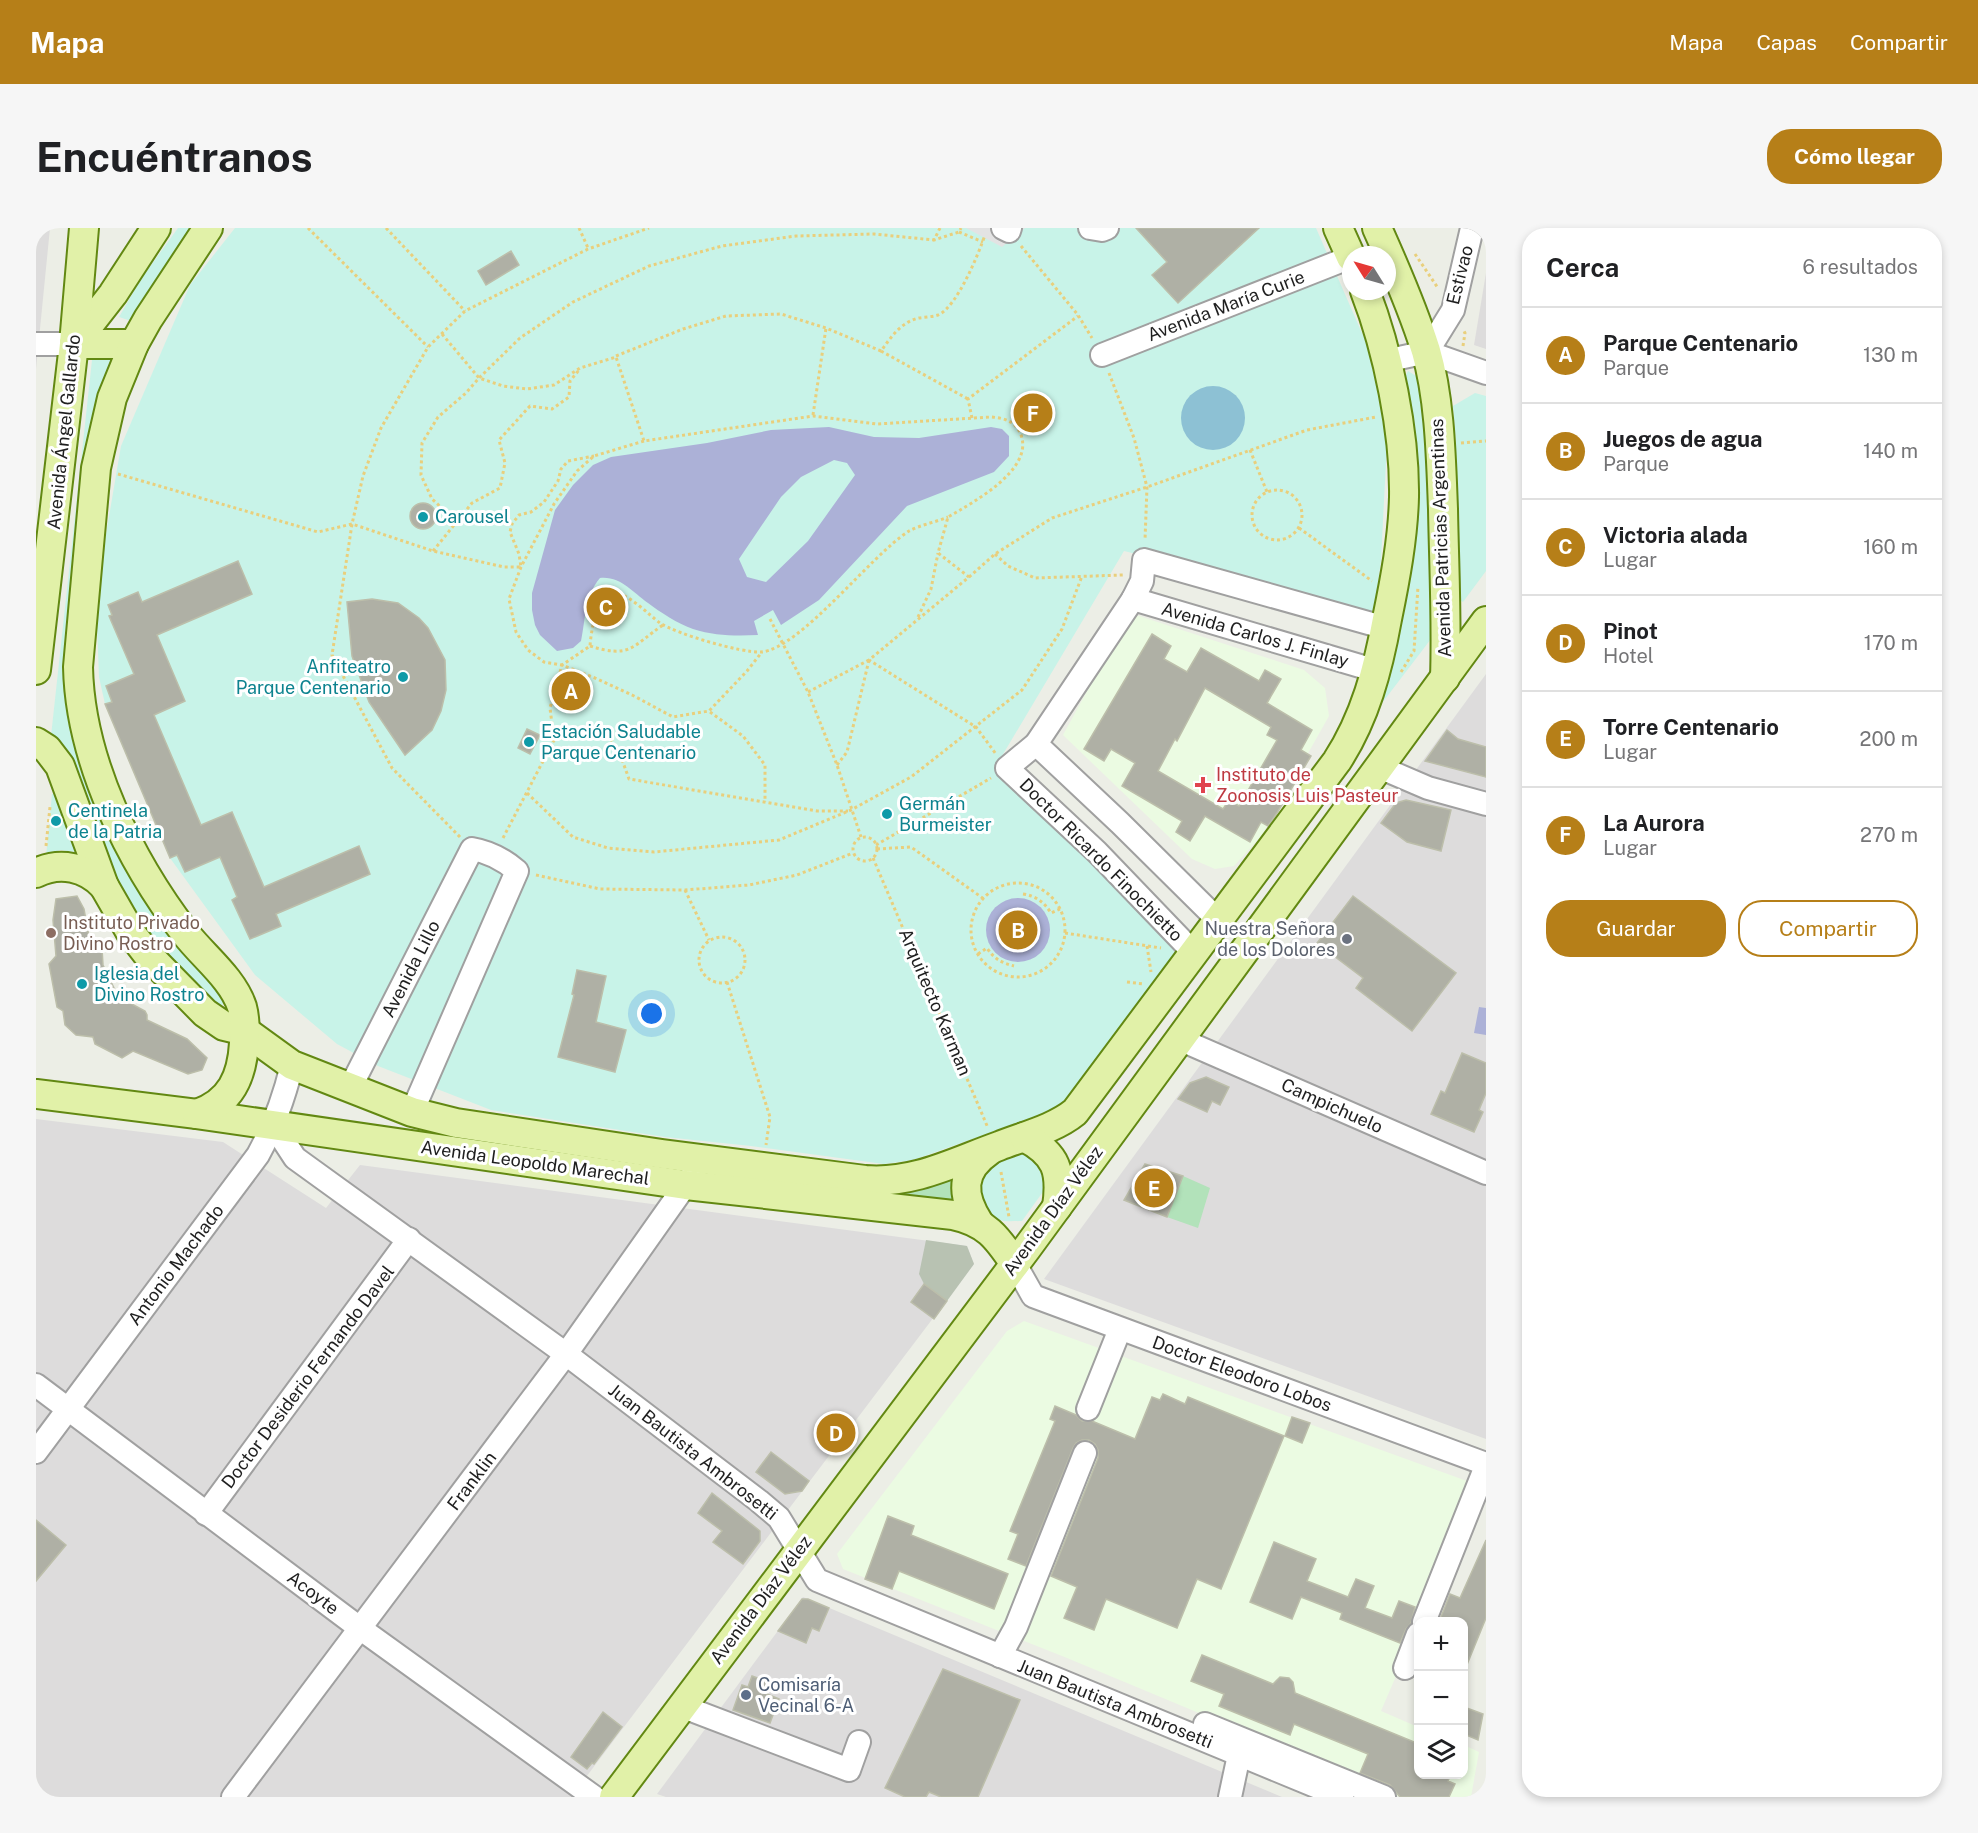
<!DOCTYPE html>
<html lang="es">
<meta charset="utf-8">
<style>
:root{--surface:#fff;--page:#f6f6f6;--text:#202124;--muted:#757577;--line:#e0e0e0;--accent:#b67f18}
body{margin:0;font-family:"Public Sans",sans-serif;background:var(--page);color:var(--text)}
.controls{position:absolute;right:18px;bottom:18px;display:grid;overflow:hidden;border-radius:12px;box-shadow:0 3px 9px #0003}
.controls button{width:54px;height:54px;display:grid;place-items:center;padding:0;border:0;border-bottom:2px solid var(--line);background:var(--surface);color:var(--text);font:30px sans-serif}
.compass{position:absolute;left:1306px;top:18px;width:54px;height:54px;border-radius:50%;background:var(--surface);box-shadow:0 3px 9px #0003;rotate:307deg}
.you{position:absolute;left:616px;top:786px;width:21px;height:21px;margin:-15px;border:4px solid #fff;border-radius:50%;background:#1a73e8;box-shadow:0 0 0 9px #1a73e833}
.badge{display:grid;place-items:center;width:39px;height:39px;border-radius:50%;background:var(--accent);color:#fff;font-size:20px;font-weight:700}
.pin{position:absolute;translate:-50% -50%;border:3px solid #fff;box-shadow:0 2px 6px #0006}
.list{margin:0;padding:0;list-style:none}
h2{display:flex;justify-content:space-between;align-items:center;height:78px;margin:0;padding:0 24px;font-size:26px}
h2 small{font-size:20px;font-weight:400;color:var(--muted)}
.list li{display:grid;grid-template-columns:39px 1fr auto;gap:18px;align-items:center;box-sizing:border-box;height:96px;padding:0 24px;border-top:2px solid var(--line)}
.list b{display:block;font-size:22px;white-space:nowrap}
.list p{margin:0;font-size:20px;white-space:nowrap;color:var(--muted)}
.list em{font-size:20px;font-style:normal;color:var(--muted)}
.actions{display:flex;gap:12px;padding:18px 24px}
.actions a{flex:1;padding:14px 0;border:2px solid var(--accent);border-radius:24px;text-align:center;font-size:21px;color:var(--accent)}
.actions .main{background:var(--accent);color:#fff}
.icon{flex:none;width:33px;height:33px;fill:none;stroke:currentColor;stroke-width:2;stroke-linecap:round;stroke-linejoin:round}
.map{position:relative;flex:none;width:1450px;height:1569px;overflow:hidden;border-radius:24px}
header{display:flex;align-items:center;gap:36px;box-sizing:border-box;height:84px;padding:0 30px;background:var(--accent);color:#fff}
header strong{font-size:28px}
nav{display:flex;gap:33px;margin-inline-start:auto;font-size:21px}
.intro{display:flex;align-items:center;justify-content:space-between;box-sizing:border-box;height:144px;padding:0 36px}
h1{margin:0;font-size:42px}
.button{padding:15px 27px;border-radius:24px;background:var(--accent);color:#fff;font-size:21px;font-weight:700}
main{display:flex;gap:36px;padding:0 36px}
aside{flex:1;background:var(--surface);border-radius:24px;box-shadow:0 3px 9px #0003}
.map>svg:first-child{display:block}
.residential{fill:#dddcdc}
.education{fill:#ebfbe2}
.construction{fill:#b8c2b2}
.grass{fill:#b2e2ba}
.park{fill:#c8f3e8}
.pitch{fill:#8dc1d4}
.parking{fill:#e3e3e3}
.water{fill:#acb1d7;fill-rule:evenodd}
.building{fill:#afb0a5;stroke:#bcbeaa;stroke-width:1.5;fill-rule:evenodd}
.lines{fill:none;stroke-linecap:round;stroke-linejoin:round}
.minor-casing{stroke:#a0a0a0;stroke-width:26}
.major-casing{stroke:#628812;stroke-width:32}
.path{stroke:#e9cf7c;stroke-width:3;stroke-dasharray:3 3;stroke-linecap:butt}
.minor{stroke:#fff;stroke-width:22}
.major{stroke:#e1f1a8;stroke-width:28}
.culture-dot{fill:#0f9aa8;stroke:#fff;stroke-width:2}
.health-dot{fill:#e0444e;stroke:#fff;stroke-width:2}
.education-dot{fill:#8d6e63;stroke:#fff;stroke-width:2}
.worship-dot{fill:#6b7280;stroke:#fff;stroke-width:2}
.service-dot{fill:#5c6f8a;stroke:#fff;stroke-width:2}
.labels{text-anchor:middle;stroke-width:6;stroke-linejoin:round;paint-order:stroke}
.street-label{font-size:18px;fill:#1f1f1f;stroke:#fff}
.culture-label{font-size:18px;fill:#0d838f;stroke:#fff;text-anchor:start}
.health-label{font-size:18px;fill:#be3a42;stroke:#fff;text-anchor:start}
.education-label{font-size:18px;fill:#785e54;stroke:#fff;text-anchor:start}
.worship-label{font-size:18px;fill:#5b616d;stroke:#fff;text-anchor:end}
.service-label{font-size:18px;fill:#4e5e75;stroke:#fff;text-anchor:start}
</style>
<header>
<strong>Mapa</strong>
<nav><a>Mapa</a><a>Capas</a><a>Compartir</a></nav>
</header>
<div class="intro"><h1>Encuéntranos</h1><a class="button">Cómo llegar</a></div>
<main>
<div class="map">
<svg width="1450" height="1569" viewBox="0 0 1450 1569">
<rect width="100%" height="100%" fill="#eceee6"/>
<g class="residential">
<polygon points="0,0 14,0 0,141"/>
<polygon points="1450,45 1450,121 1438,117"/>
<polygon points="1450,446 1450,1211 1008,1051"/>
<polygon points="0,891 187,914 290,980 324,937 931,1018 938,1036 535,1569 0,1569"/>
<polygon points="767,1369 1246,1569 630,1569 621,1566"/>
</g>
<g class="education">
<polygon points="1094,385 1268,442 1289,460 1293,488 1226,607 1198,638 1179,641 1156,631 1027,507"/>
<polygon points="988,1093 1442,1257 1345,1483 1382,1499 1382,1546 1428,1546 1428,1517 1443,1524 1435,1569 1364,1569 1031,1430 807,1341 801,1326 971,1103"/>
</g>
<polygon class="construction" points="890,1012 931,1018 938,1036 911,1073 888,1056 883,1046"/>
<g class="grass">
<polygon points="921,947 922,977 849,963"/>
<polygon points="1147,948 1174,960 1162,1000 1131,989"/>
</g>
<g class="park">
<polygon points="142,0 165,0 98,94 83,89 105,51"/>
<polygon points="199,0 1280,0 1333,121 1351,214 1345,332 1338,385 1088,323 960,538 1146,719 1039,867 1019,882 877,932 848,936 715,918 629,909 455,882 342,838 301,816 219,747 134,630 69,476 63,449 61,398 69,312 85,218 154,57"/>
<polygon points="82,124 37,485 188,773 185,780 178,780 109,708 86,670 15,508 56,132 59,126"/>
<polygon points="1372,143 1385,151 1396,226 1398,407 1343,479 1364,388 1365,157"/>
<polygon points="1439,165 1450,168 1450,343 1427,374 1419,369 1420,215 1417,178"/>
<polygon points="24,565 40,624 24,622 10,629 16,566"/>
<path d="M975 925C1002 926 1004 937 1009 961L986 993C979 993 969 994 963 992 937 981 934 954 954 935 959 930 969 928 975 925Z"/>
</g>
<circle class="pitch" cx="1177" cy="190" r="32"/>
<polygon class="parking" points="930,0 989,0 966,19"/>
<g class="water">
<path d="M793 199 838 209 883 210 955 199 966 201 973 208V228L958 244 871 278 783 372 745 397 737 382 718 393 722 407C700 408 679 408 657 401 642 396 624 384 612 375 596 364 585 348 564 350 548 369 550 390 545 413L537 420 521 423 504 407 499 397 496 382V365L519 282 537 257 557 237 575 229 671 215 735 202ZM798 232 811 235 819 247 772 313 730 354 711 349 703 331 745 269 765 249Z"/>
<circle cx="982" cy="702" r="32"/>
<polygon points="1443,779 1450,780 1450,807 1438,805"/>
</g>
<g class="building">
<polygon points="1100,0 1223,0 1142,75 1116,47 1131,34"/>
<polygon points="475,23 483,37 450,57 442,43"/>
<circle cx="387" cy="288" r="13"/>
<polygon points="202,333 216,366 121,407 149,473 118,487 165,597 196,584 228,659 323,618 334,646 240,686 245,698 214,711 196,672 201,669 184,629 149,644 141,627 134,630 69,476 76,474 70,458 98,446 73,388 76,387 72,377 102,364 106,374"/>
<polygon points="336,371 362,375 383,390 392,400 409,432 410,462 405,483 396,502 369,527 333,474 316,428 311,374"/>
<path d="M1116 406 1135 418 1128 431 1151 444 1165 420 1223 453 1229 442 1245 451 1231 475 1276 502 1265 522 1275 528 1241 585 1232 598 1225 594 1214 614 1169 588 1154 613 1140 604 1146 593 1086 558 1099 535 1075 521 1068 533 1048 521ZM1169 460 1235 499 1231 507 1241 512 1203 578 1193 572 1187 581 1122 543 1139 511 1141 513Z"/>
<polygon points="491,501 504,507 494,526 482,520"/>
<polygon points="1411,502 1422,511 1450,519 1450,549 1389,533"/>
<polygon points="1370,572 1415,582 1405,623 1371,614 1345,595 1360,575"/>
<polygon points="41,668 48,681 55,720 66,720 67,737 79,762 92,774 109,783 111,787 111,792 151,811 171,830 166,842 152,846 97,823 86,830 59,816 57,809 40,807 29,797 27,783 21,779 13,736 20,728 17,692 20,671"/>
<polygon points="1317,668 1420,745 1376,803 1320,760 1327,750 1281,715"/>
<polygon points="541,742 570,748 560,794 590,802 579,844 522,829 538,767 536,766"/>
<polygon points="1426,825 1450,835 1450,865 1443,882 1447,884 1438,904 1395,886 1405,863 1409,865"/>
<polygon points="1170,849 1193,859 1184,877 1176,873 1171,884 1142,871 1154,855"/>
<polygon points="1109,936 1147,948 1131,989 1088,972"/>
<polygon points="888,1056 911,1073 898,1091 875,1074"/>
<polygon points="1127,1166 1149,1176 1152,1169 1248,1208 1185,1361 1161,1351 1141,1400 1070,1371 1058,1402 1028,1390 1041,1359 1015,1348 1062,1230 1062,1222 1059,1216 1053,1212 1046,1212 1040,1215 1037,1220 990,1338 972,1331 982,1306 974,1303 1019,1193 1014,1191 1019,1178 1040,1187 1046,1193 1056,1193 1099,1211 1116,1169 1124,1172"/>
<polygon points="1256,1189 1274,1195 1266,1215 1249,1208"/>
<polygon points="735,1224 773,1253 766,1263 749,1266 720,1244"/>
<polygon points="676,1265 724,1303 724,1313 707,1336 677,1314 686,1303 662,1285"/>
<polygon points="852,1288 878,1298 875,1307 972,1346 958,1381 863,1343 856,1361 829,1351"/>
<polygon points="0,1292 30,1317 0,1353"/>
<polygon points="1450,1312 1450,1390 1428,1444 1428,1394 1403,1394 1414,1366 1424,1370"/>
<polygon points="1238,1314 1280,1331 1271,1353 1312,1369 1320,1351 1338,1358 1329,1380 1356,1390 1363,1373 1379,1379 1375,1395 1370,1401 1364,1415 1304,1391 1306,1385 1265,1369 1256,1391 1214,1374"/>
<polygon points="766,1371 772,1371 793,1380 783,1403 776,1400 770,1415 742,1403"/>
<polygon points="1166,1427 1237,1456 1244,1449 1253,1450 1257,1454 1259,1465 1383,1516 1383,1546 1415,1546 1412,1553 1419,1556 1413,1569 1364,1569 1354,1557 1324,1545 1332,1526 1258,1496 1254,1507 1183,1478 1188,1466 1155,1453"/>
<polygon points="907,1441 984,1472 942,1569 905,1569 893,1564 890,1569 869,1569 849,1560"/>
<polygon points="716,1448 735,1455 731,1466 743,1471 734,1495 697,1482 706,1457 712,1459"/>
<polygon points="1428,1479 1447,1486 1442,1512 1428,1506"/>
<polygon points="567,1484 586,1499 558,1536 556,1535 551,1541 535,1529"/>
</g>
<g class="lines">
<defs>
<g id="minor">
<polyline points="967,0 973,3 974,0"/>
<polyline points="1054,0 1066,2 1071,0"/>
<polyline points="0,116 38,116"/>
<polyline points="1391,124 1417,82 1436,0"/>
<polyline points="1066,127 1315,29"/>
<polyline points="1349,133 1391,124 1450,145"/>
<polyline points="1097,371 1341,443"/>
<polyline points="1000,516 1084,595 1182,692"/>
<polyline points="1343,539 1392,560 1450,576"/>
<polyline points="1158,725 1061,624 971,540 1000,516 1097,371 1106,353 1108,332 1350,400"/>
<polyline points="1143,811 1450,945"/>
<path d="M314 860 436 621C454 624 467 631 481 643L376 884"/>
<polyline points="238,898 259,930 530,1126 723,1273 743,1290 781,1352 1306,1569"/>
<polyline points="979,1036 997,1068 1450,1236"/>
<polyline points="0,1157 325,1401 558,1569"/>
<polyline points="1052,1181 1084,1101"/>
<path d="M0 1224 222 927C238 898 248 870 256 837"/>
<polyline points="170,1286 373,1011"/>
<polyline points="1388,1394 1450,1238"/>
<polyline points="964,1428 980,1399 1049,1225"/>
<polyline points="1369,1440 1382,1406"/>
<polyline points="645,1478 813,1542 823,1514"/>
<polyline points="1169,1496 1348,1569"/>
<polyline points="197,1569 530,1126 658,945"/>
<polyline points="1194,1569 1203,1527"/>
</g>
<g id="major">
<polyline points="1302,0 1315,29"/>
<path d="M1341 0C1359 40 1377 81 1390 123 1404 171 1405 231 1407 281 1408 338 1411 394 1409 450"/>
<polyline points="38,116 77,66 120,0"/>
<polyline points="38,116 98,116"/>
<polyline points="0,442 38,116 48,0"/>
<path d="M0 514 11 521 24 538 68 658 95 705 112 727 169 785 188 798 209 803 256 837 376 884 420 895 626 926 829 952C878 956 918 934 963 918 988 908 1018 901 1039 884L1301 533C1329 490 1342 441 1351 391 1359 352 1367 310 1368 269 1369 205 1352 122 1329 63"/>
<path d="M0 645C24 633 50 639 68 658"/>
<path d="M0 866 161 886 650 957 917 987C950 994 961 1009 979 1036"/>
<path d="M161 886C195 874 206 849 208 815 209 804 209 790 206 779 197 751 168 729 150 706 94 633 44 533 42 439L60 240 76 170 98 116 112 91 172 0"/>
<path d="M988 909C1021 926 1026 944 1021 979"/>
<path d="M943 995C925 967 924 943 953 923"/>
<polyline points="578,1569 991,1020 1450,393"/>
</g>
</defs>
<use href="#minor" class="minor-casing"/>
<use href="#major" class="major-casing"/>
<g class="path">
<polyline points="272,0 392,119"/>
<polyline points="350,0 429,83"/>
<polyline points="543,0 552,20"/>
<polyline points="904,0 898,12 923,4 925,0"/>
<polyline points="923,4 947,14"/>
<polyline points="985,18 1042,87 1056,110"/>
<polyline points="1379,26 1402,60"/>
<path d="M406 106 443 150 467 158 491 161 518 157 544 140 580 129 608 213 777 188 841 196 955 189C968 190 980 193 985 207 998 242 936 275 912 289L902 325 933 349 833 432 940 499 960 526"/>
<polyline points="1427,118 1429,105 1427,101"/>
<polyline points="845,123 932,171"/>
<path d="M580 128 647 101 690 88 745 86 790 100 845 123C855 109 865 94 883 90 889 89 896 89 902 87 921 79 942 27 949 7"/>
<polyline points="1073,145 1098,210 1111,259 1109,312"/>
<polyline points="777,187 790,100"/>
<polyline points="936,190 932,171 1042,88"/>
<polyline points="608,213 558,228 541,243 518,276 485,339 473,371 480,404 492,422 508,434 526,437 559,450 598,468 637,489 673,483 711,443 726,424"/>
<polyline points="1425,215 1450,213"/>
<polyline points="1214,222 1231,264"/>
<polyline points="82,246 282,304 316,296 397,323 468,339 485,339 483,326 474,304 476,296 483,287 495,284 508,274 522,253 525,241 532,233 558,228"/>
<circle cx="1241" cy="287" r="25"/>
<polyline points="421,294 396,271 385,247 386,215 402,189 430,165 443,150 484,110 537,74 613,38 686,18 760,8 838,6 898,12"/>
<polyline points="1263,300 1336,353"/>
<polyline points="397,323 436,275 464,260 469,235 463,212 494,178 516,181 533,169 534,153 543,142"/>
<polyline points="959,326 972,338 999,350 1087,347"/>
<polyline points="933,349 959,326 1016,290 1111,259 1271,202 1340,189"/>
<polyline points="882,389 895,361 902,325"/>
<polyline points="734,391 772,464 801,537 825,609"/>
<path d="M554 418C595 431 596 418 627 397"/>
<polyline points="1365,444 1378,423 1382,358"/>
<polyline points="772,464 833,432"/>
<polyline points="674,484 707,508 729,537 729,574"/>
<polyline points="518,512 548,503 573,508 584,526 593,551 781,583 812,583"/>
<polyline points="801,537 811,524 833,432"/>
<polyline points="491,565 537,609 572,620 618,624 743,612 815,582 875,549 986,462 1026,401 1046,348"/>
<circle cx="829" cy="621" r="12"/>
<polyline points="424,609 356,540 296,427 316,296 327,248 345,200 392,119 429,83 552,21 613,0"/>
<path d="M467 610 518 512 514 480 526 437 554 418C555 404 560 370 575 365 588 361 613 387 624 395 641 406 705 425 725 424 764 421 835 327 873 303 884 297 900 294 912 289"/>
<polyline points="840,617 955,550"/>
<polyline points="10,618 14,579"/>
<polyline points="841,621 875,619 948,671"/>
<polyline points="837,630 952,900"/>
<polyline points="500,647 564,661 649,662 713,657 761,647 817,625"/>
<circle cx="982" cy="702" r="47"/>
<polyline points="649,662 673,712"/>
<path d="M987 666C1000 668 1008 674 1015 685L1024 681"/>
<polyline points="1029,705 1125,720"/>
<circle cx="686" cy="732" r="23"/>
<polyline points="1111,718 1115,744"/>
<path d="M942 726 951 720C958 731 966 735 978 738"/>
<polyline points="691,754 734,889 730,917"/>
<polyline points="1091,754 1108,756"/>
<polyline points="965,944 973,989"/>
</g>
<use href="#minor" class="minor"/>
<use href="#major" class="major"/>
</g>
<g class="culture-dot">
<circle cx="387" cy="289" r="6"/>
<circle cx="367" cy="449" r="6"/>
<circle cx="493" cy="514" r="6"/>
<circle cx="851" cy="586" r="6"/>
<circle cx="20" cy="593" r="6"/>
<circle cx="46" cy="756" r="6"/>
</g>
<path class="health-dot" d="M1164 548h6v6h6v6h-6v6h-6v-6h-6v-6h6z"/>
<circle class="education-dot" cx="15" cy="705" r="6"/>
<circle class="worship-dot" cx="1311" cy="711" r="6"/>
<circle class="service-dot" cx="710" cy="1467" r="6"/>
<g class="labels">
<g class="street-label">
<text transform="translate(1424 47) rotate(-76)" y="6">Estivao</text>
<text transform="translate(1190 78) rotate(-21)" y="6">Avenida María Curie</text>
<text transform="translate(28 204) rotate(-84)" y="6">Avenida Ángel Gallardo</text>
<text transform="translate(1405 310) rotate(-92)" y="6">Avenida Patricias Argentinas</text>
<text transform="translate(1219 407) rotate(16)" y="6">Avenida Carlos J. Finlay</text>
<text transform="translate(1065 632) rotate(45)" y="6">Doctor Ricardo Finochietto</text>
<text transform="translate(375 741) rotate(-63)" y="6">Avenida Lillo</text>
<text transform="translate(899 774) rotate(67)" y="6">Arquitecto Karman</text>
<text transform="translate(1296 878) rotate(24)" y="6">Campichuelo</text>
<text transform="translate(499 935) rotate(8)" y="6">Avenida Leopoldo Marechal</text>
<text transform="translate(1017 983) rotate(-54)" y="6">Avenida Díaz Vélez</text>
<text transform="translate(140 1037) rotate(-53)" y="6">Antonio Machado</text>
<text transform="translate(1206 1146) rotate(20)" y="6">Doctor Eleodoro Lobos</text>
<text transform="translate(272 1149) rotate(-53)" y="6">Doctor Desiderio Fernando Davel</text>
<text transform="translate(657 1224) rotate(38)" y="6">Juan Bautista Ambrosetti</text>
<text transform="translate(436 1253) rotate(-53)" y="6">Franklin</text>
<text transform="translate(277 1365) rotate(37)" y="6">Acoyte</text>
<text transform="translate(725 1372) rotate(-53)" y="6">Avenida Díaz Vélez</text>
<text transform="translate(1079 1476) rotate(22)" y="6">Juan Bautista Ambrosetti</text>
</g>
<g class="culture-label">
<text x="399" y="295">Carousel</text>
<text x="355" y="445" text-anchor="end">Anfiteatro<tspan x="355" dy="21">Parque Centenario</tspan></text>
<text x="505" y="510">Estación Saludable<tspan x="505" dy="21">Parque Centenario</tspan></text>
<text x="863" y="582">Germán<tspan x="863" dy="21">Burmeister</tspan></text>
<text x="32" y="589">Centinela<tspan x="32" dy="21">de la Patria</tspan></text>
<text x="58" y="752">Iglesia del<tspan x="58" dy="21">Divino Rostro</tspan></text>
</g>
<g class="health-label">
<text x="1180" y="553">Instituto de<tspan x="1180" dy="21">Zoonosis Luis Pasteur</tspan></text>
</g>
<g class="education-label">
<text x="27" y="701">Instituto Privado<tspan x="27" dy="21">Divino Rostro</tspan></text>
</g>
<g class="worship-label">
<text x="1299" y="707">Nuestra Señora<tspan x="1299" dy="21">de los Dolores</tspan></text>
</g>
<g class="service-label">
<text x="722" y="1463">Comisaría<tspan x="722" dy="21">Vecinal 6-A</tspan></text>
</g>
</g>
</svg>
<div class="controls">
<button>+</button>
<button>−</button>
<button><svg class="icon" aria-label="layers" viewBox="0 0 24 24"><path d="M12 4l9 5-9 5-9-5zM3 14l9 5 9-5"/></svg></button>
</div>
<svg class="compass" viewBox="-18 -18 36 36"><path d="M0-13l5 13h-10z" fill="#e53935"/><path d="M0 13l5-13h-10z" fill="#757577"/></svg>
<div class="you"></div>
<div class="pin badge" style="left:535px;top:463px">A</div>
<div class="pin badge" style="left:982px;top:702px">B</div>
<div class="pin badge" style="left:570px;top:379px">C</div>
<div class="pin badge" style="left:800px;top:1205px">D</div>
<div class="pin badge" style="left:1118px;top:960px">E</div>
<div class="pin badge" style="left:997px;top:185px">F</div>
</div>
<aside>
<h2>Cerca<small>6 resultados</small></h2>
<ul class="list">
<li><span class="badge">A</span><div><b>Parque Centenario</b><p>Parque</p></div><em>130 m</em></li>
<li><span class="badge">B</span><div><b>Juegos de agua</b><p>Parque</p></div><em>140 m</em></li>
<li><span class="badge">C</span><div><b>Victoria alada</b><p>Lugar</p></div><em>160 m</em></li>
<li><span class="badge">D</span><div><b>Pinot</b><p>Hotel</p></div><em>170 m</em></li>
<li><span class="badge">E</span><div><b>Torre Centenario</b><p>Lugar</p></div><em>200 m</em></li>
<li><span class="badge">F</span><div><b>La Aurora</b><p>Lugar</p></div><em>270 m</em></li>
</ul>
<div class="actions"><a class="main">Guardar</a><a>Compartir</a></div>
</aside>
</main>
